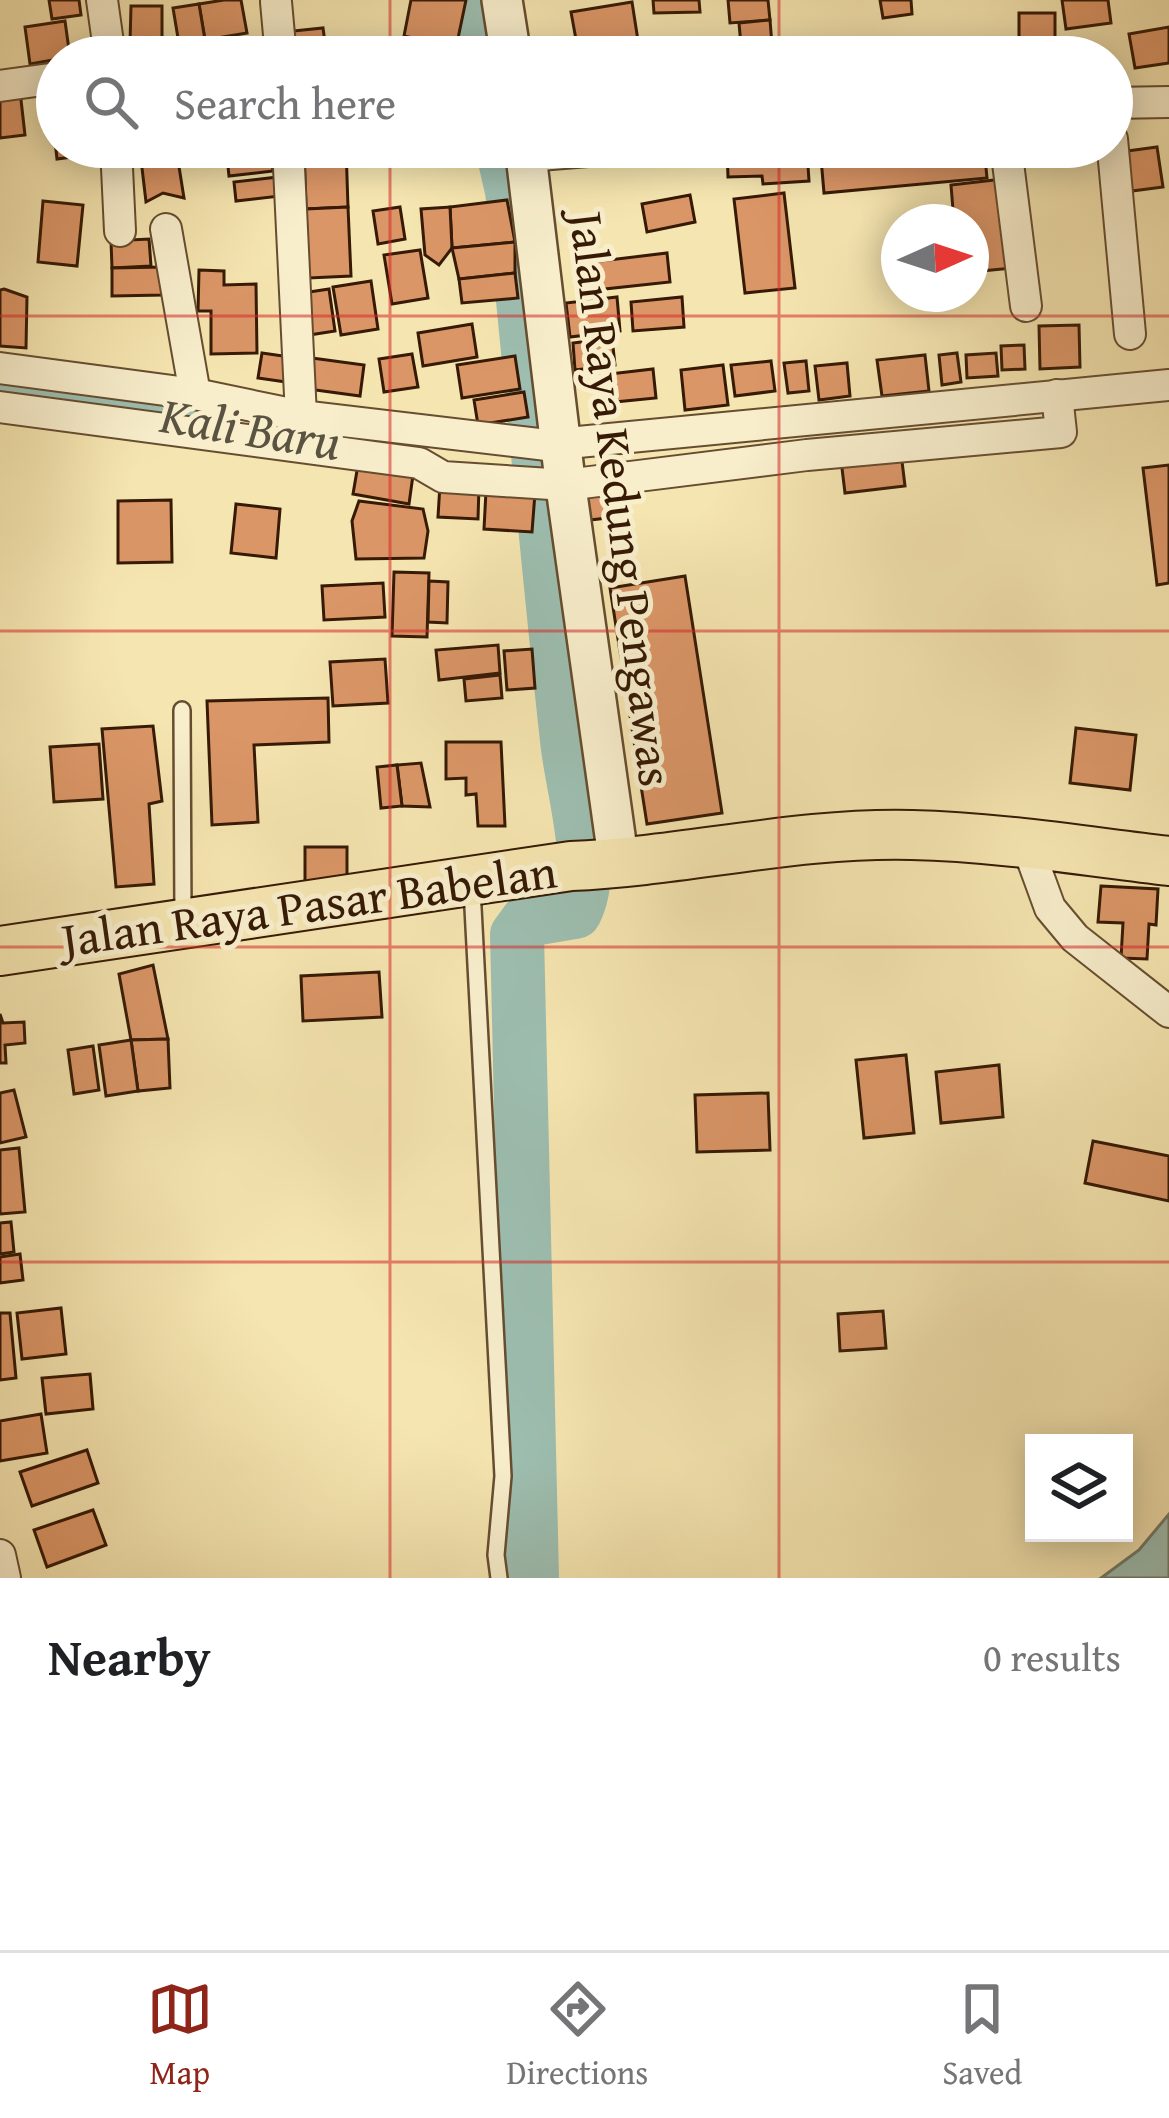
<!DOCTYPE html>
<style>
:root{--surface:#fff;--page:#f6f6f6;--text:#202124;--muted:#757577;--line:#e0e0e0;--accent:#8f2418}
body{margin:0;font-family:"Gentium Book Plus",serif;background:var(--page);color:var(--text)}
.controls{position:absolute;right:36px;bottom:36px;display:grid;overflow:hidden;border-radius:0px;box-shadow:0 6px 30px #0003}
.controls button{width:108px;height:108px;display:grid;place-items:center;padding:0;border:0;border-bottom:3px solid var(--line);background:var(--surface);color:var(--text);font:60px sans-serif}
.compass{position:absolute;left:881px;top:204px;width:108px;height:108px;border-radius:50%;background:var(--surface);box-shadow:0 6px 30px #0003;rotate:87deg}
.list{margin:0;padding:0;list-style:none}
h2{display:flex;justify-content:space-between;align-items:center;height:156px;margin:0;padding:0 48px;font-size:51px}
h2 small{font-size:39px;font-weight:400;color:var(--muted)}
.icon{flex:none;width:66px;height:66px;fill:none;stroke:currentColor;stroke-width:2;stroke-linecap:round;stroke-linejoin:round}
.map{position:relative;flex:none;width:1169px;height:1578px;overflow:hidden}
.search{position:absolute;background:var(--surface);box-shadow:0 6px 30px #0003;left:36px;right:36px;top:36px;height:132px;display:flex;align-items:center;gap:30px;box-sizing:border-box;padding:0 42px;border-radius:66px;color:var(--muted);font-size:45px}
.sheet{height:372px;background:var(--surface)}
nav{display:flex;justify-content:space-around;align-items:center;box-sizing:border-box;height:168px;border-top:3px solid var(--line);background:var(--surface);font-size:33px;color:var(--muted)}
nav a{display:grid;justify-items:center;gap:6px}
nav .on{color:var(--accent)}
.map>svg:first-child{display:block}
.water{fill:#9dbeb0;stroke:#747c6c;stroke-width:3}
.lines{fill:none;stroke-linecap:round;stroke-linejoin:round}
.river{stroke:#9dbeb0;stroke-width:54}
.building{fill:#db9667;stroke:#361a05;stroke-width:3}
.service-casing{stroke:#664d30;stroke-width:20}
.minor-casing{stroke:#664d30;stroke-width:34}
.tertiary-casing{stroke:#664d30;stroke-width:44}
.primary-casing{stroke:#361a05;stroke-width:52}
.service{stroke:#f8eecc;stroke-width:15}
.minor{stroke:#f8eecc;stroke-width:30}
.tertiary{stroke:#f8eecc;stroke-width:39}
.primary{stroke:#f5e5b0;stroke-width:48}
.grid{fill:none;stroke:#d62828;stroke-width:3;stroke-opacity:0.55}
.labels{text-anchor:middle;stroke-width:10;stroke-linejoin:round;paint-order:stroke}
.street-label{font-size:48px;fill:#361a05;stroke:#f8eecc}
.water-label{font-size:51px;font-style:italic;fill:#5a5341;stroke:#f8eecc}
</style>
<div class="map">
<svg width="1169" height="1578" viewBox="0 0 1169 1578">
<rect width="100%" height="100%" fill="#f5e5b0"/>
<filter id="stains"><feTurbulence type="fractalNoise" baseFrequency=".00167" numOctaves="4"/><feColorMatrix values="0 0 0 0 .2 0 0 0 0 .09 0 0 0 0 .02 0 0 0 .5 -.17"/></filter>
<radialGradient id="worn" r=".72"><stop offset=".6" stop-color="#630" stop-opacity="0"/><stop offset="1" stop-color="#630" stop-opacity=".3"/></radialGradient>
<polygon class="water" points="1169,1514 1169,1578 1101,1578 1139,1550"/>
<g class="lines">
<g class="river">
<polyline points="474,0 483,57"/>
<path d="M502 147 512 191C531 374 547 558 567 740 572 790 598 867 575 912L528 920 517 935 532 1578"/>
<polyline points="0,390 176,417"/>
</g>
</g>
<g class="building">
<polygon points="49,0 79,0 81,15 52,19"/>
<polygon points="224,0 241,0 247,33 205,40 199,4"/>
<polygon points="411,0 466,0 456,48 404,36"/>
<polygon points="653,0 699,0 700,12 654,13"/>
<polygon points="728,0 768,0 770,20 730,23"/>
<polygon points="880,0 911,0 912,14 883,18"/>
<polygon points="1062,0 1108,0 1111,23 1066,29"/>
<polygon points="632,2 639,47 579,56 571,12"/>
<polygon points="199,4 205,40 179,44 173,8"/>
<polygon points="131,6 162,6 162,43 130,43"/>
<rect x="1019" y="13" width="36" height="44"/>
<polygon points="770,20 773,57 742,57 739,23"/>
<polygon points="65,21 70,57 30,64 25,27"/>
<polygon points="1169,27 1169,63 1135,68 1129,34"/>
<polygon points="323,28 327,57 298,57 293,31"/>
<polygon points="272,39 274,57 221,57 220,44"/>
<polygon points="426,44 428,57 367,57 368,45"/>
<polygon points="57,90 57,135 48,135 45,91"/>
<polygon points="20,91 25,135 0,138 0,93"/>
<polygon points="55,141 57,147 94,147 95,154 57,159"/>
<polygon points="147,147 176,148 184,198 163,193 146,202 140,151"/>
<polygon points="226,147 271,147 273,171 229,176"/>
<polygon points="304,147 346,147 348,207 306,209"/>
<polygon points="727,147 767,147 767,152 807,150 809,181 763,184 762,176 728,177"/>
<polygon points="820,147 984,147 987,178 824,193"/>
<polygon points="1157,147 1163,187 1132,191 1127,151"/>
<polygon points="278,177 280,196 236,201 234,182"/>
<polygon points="1003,179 1013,268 971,272 971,222 954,222 951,185"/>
<polygon points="784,193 795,288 745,293 734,199"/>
<polygon points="690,195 695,222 647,232 642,204"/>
<polygon points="507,200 515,242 452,248 450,207"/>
<polygon points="43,201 83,205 77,266 38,262"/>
<polygon points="348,207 351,276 309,278 306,209"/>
<polygon points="400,207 405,239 378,244 373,211"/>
<polygon points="450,207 452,248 439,265 425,255 421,209"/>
<polygon points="149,239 151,266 112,268 111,241"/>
<polygon points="515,242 515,273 459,279 452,248"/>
<polygon points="420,250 428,298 392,304 384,255"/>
<polygon points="667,253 670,282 595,290 592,262"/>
<polygon points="162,267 163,295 112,296 112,268"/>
<polygon points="199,270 224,271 224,285 256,284 257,353 211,354 211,311 198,311"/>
<polygon points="515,273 518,298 462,303 459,279"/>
<polygon points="371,281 378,329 341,335 333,287"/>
<polygon points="4,289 27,297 26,348 0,346 0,290"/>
<polygon points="329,289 335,331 303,336 296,294"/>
<polygon points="617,297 620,331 570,337 566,303"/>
<polygon points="682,297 684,327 633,331 631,302"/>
<polygon points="472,324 477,357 423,366 418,333"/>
<polygon points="1079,325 1080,367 1040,369 1039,326"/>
<polygon points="612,338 615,365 575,370 573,343"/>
<polygon points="1024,345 1025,369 1002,370 1001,346"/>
<polygon points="262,353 297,358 293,383 258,378"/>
<polygon points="957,353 961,382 942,385 939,355"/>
<polygon points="996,353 998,376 967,378 966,355"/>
<polygon points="412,354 418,387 384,392 379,359"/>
<polygon points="925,355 929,391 882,396 877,360"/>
<polygon points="515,356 520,389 462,398 457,365"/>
<polygon points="312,358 364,365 360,396 308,389"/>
<polygon points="771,361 775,391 735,396 731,365"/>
<polygon points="806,361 809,391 788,393 784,363"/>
<polygon points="847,363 850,396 819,400 815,366"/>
<polygon points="723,365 728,405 685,410 681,370"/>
<polygon points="653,369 656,398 604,403 601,375"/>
<polygon points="524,392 528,417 478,425 474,400"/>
<polygon points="901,453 905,486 845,493 841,460"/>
<polygon points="359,459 414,468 409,504 353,494"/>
<polygon points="1169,465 1169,583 1157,585 1143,468"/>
<polygon points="440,484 479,486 478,519 438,517"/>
<polygon points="620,486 624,516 590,520 587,490"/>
<polygon points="486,491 535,493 532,532 484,529"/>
<polygon points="171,500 172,562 118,563 118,501"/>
<polygon points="359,501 423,509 428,531 424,558 356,559 352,521"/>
<polygon points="236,504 280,509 276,558 231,553"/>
<polygon points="394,572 429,573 427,637 392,636"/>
<polygon points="685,576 722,813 647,824 610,588"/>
<polygon points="429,581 448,582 447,623 428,622"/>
<polygon points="383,583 385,617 324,620 322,586"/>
<polygon points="498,645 500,673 439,680 436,650"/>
<polygon points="532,649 535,688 507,690 504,651"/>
<polygon points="385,659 388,703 333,706 330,662"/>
<polygon points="500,675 502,698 466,701 464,679"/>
<polygon points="328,698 329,742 254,745 258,822 212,825 207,701"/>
<polygon points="153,726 162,801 149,804 154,884 116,887 102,729"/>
<polygon points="1076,728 1136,735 1130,790 1070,783"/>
<polygon points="446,742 501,742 505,826 478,826 476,794 466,795 466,778 446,779"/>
<polygon points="99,744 103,799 54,802 50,747"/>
<polygon points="421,763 430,807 402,806 397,765"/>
<polygon points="397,765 402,806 381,808 377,767"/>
<rect x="305" y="847" width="42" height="40"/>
<polygon points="1101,886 1158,889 1156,925 1149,924 1147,959 1121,958 1123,923 1098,922"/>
<polygon points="153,965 168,1039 131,1040 119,974"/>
<polygon points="379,972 382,1017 303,1021 301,976"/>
<polygon points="0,1014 3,1023 24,1022 25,1043 5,1045 6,1063 0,1063"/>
<polygon points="168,1039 170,1088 138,1091 131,1040"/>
<polygon points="131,1040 138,1091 106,1096 99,1045"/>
<polygon points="93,1046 99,1090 74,1094 68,1050"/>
<polygon points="906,1055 914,1133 864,1138 856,1060"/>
<polygon points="999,1065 1003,1117 941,1123 936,1072"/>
<polygon points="14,1090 26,1137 0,1143 0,1093"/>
<polygon points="768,1093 770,1150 697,1152 695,1095"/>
<polygon points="1093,1141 1169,1156 1169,1201 1085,1183"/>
<polygon points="19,1148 25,1212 0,1214 0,1150"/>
<polygon points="11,1222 14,1252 0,1254 0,1223"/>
<polygon points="20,1254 23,1280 0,1283 0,1257"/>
<polygon points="61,1308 66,1354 22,1359 17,1313"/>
<polygon points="883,1311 886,1348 840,1351 838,1314"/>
<polygon points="0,1313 10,1313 16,1378 0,1380"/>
<polygon points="90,1374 93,1409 46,1414 42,1378"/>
<polygon points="41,1414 47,1453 0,1461 0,1421"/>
<polygon points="87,1450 98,1483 32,1506 20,1472"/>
<polygon points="93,1510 106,1545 47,1567 34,1530"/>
</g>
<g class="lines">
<defs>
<g id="service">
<polyline points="182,710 183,919"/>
<polyline points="472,889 503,1476 496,1555 499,1578"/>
</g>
<g id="minor">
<polyline points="102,0 110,57"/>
<polyline points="276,2 281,57"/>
<polyline points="0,86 57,78"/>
<polyline points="1112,103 1169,102"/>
<polyline points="1112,139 1130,334"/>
<polyline points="116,147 120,231"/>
<polyline points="288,147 301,416"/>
<polyline points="1006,147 1026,306"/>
<polyline points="527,156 637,147"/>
<polyline points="166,229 195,394"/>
<polyline points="0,368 195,394 301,416 547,445 1169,385"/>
<polyline points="0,407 419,463 443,477 566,485 807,455 1061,432 1057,395"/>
<polyline points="1027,845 1050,908 1075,938 1169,1012"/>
<polyline points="0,1555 5,1578"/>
</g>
<g id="tertiary">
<polyline points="502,0 511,57"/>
<polyline points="525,147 565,480 619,864"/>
</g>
<path id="primary" d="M0 951 571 866C685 861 797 832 912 835 998 837 1084 851 1169 861"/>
</defs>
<use href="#service" class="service-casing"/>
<use href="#minor" class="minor-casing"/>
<use href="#tertiary" class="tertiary-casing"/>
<use href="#primary" class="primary-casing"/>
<use href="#service" class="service"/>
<use href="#minor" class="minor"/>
<use href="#tertiary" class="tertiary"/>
<use href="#primary" class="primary"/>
</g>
<path class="grid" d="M390 0V57M779 0V57M390 147V1578M779 147V1578M0 316H1169M0 631H1169M0 947H1169M0 1262H1169"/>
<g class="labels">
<g class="street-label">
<text transform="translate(622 499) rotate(83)" y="17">Jalan Raya Kedung Pengawas</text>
<text transform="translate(309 905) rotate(-8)" y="17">Jalan Raya Pasar Babelan</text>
</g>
<g class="water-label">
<text transform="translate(251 428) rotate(9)" y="18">Kali Baru</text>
</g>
</g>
<rect width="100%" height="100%" filter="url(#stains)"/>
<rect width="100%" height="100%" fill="url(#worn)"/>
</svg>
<div class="controls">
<button><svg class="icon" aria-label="layers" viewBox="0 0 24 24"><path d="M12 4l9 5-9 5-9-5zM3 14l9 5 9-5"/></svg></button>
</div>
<svg class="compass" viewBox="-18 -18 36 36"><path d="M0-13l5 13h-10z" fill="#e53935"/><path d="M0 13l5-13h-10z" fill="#757577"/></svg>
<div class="search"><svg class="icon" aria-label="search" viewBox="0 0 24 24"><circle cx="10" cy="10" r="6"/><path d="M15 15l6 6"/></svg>Search here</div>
</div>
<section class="sheet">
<h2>Nearby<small>0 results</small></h2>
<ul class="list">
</ul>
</section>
<nav>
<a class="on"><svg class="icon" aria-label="map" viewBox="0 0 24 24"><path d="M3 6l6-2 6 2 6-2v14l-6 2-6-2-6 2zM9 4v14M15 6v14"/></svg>Map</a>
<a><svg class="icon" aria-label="directions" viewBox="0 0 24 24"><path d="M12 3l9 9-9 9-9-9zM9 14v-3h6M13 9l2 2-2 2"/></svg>Directions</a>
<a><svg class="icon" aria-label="saved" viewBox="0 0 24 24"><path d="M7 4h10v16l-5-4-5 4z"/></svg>Saved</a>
</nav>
